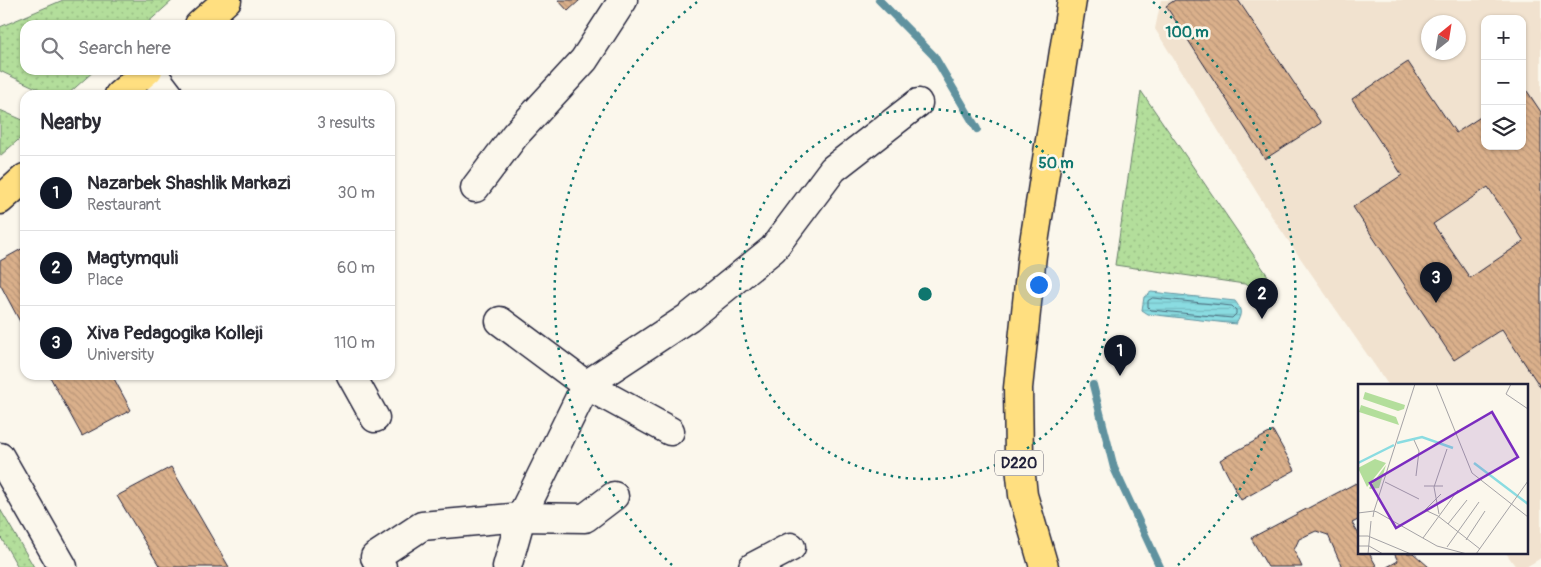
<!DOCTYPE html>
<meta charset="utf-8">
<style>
:root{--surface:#fff;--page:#f2f2f3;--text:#2b2b33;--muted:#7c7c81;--line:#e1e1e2;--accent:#111827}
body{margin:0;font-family:Pangolin,sans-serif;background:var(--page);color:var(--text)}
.controls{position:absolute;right:15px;top:15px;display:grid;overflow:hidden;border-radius:10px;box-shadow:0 1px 4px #0004}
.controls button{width:45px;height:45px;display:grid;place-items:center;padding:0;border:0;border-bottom:1px solid var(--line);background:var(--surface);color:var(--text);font:25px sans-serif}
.compass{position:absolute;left:1421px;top:15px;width:45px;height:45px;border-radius:50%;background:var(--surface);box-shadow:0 1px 4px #0004;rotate:30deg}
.you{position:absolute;left:1038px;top:284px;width:18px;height:18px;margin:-12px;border:4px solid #fff;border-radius:50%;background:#1a73e8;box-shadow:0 0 0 8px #1a73e833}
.badge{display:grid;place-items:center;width:32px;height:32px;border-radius:50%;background:var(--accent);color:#fff;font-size:16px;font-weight:700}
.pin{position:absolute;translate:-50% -41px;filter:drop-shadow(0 1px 2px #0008)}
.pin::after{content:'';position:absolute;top:26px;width:18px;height:15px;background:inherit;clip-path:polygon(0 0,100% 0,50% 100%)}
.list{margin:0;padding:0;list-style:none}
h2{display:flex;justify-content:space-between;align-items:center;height:65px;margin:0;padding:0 20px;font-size:21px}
h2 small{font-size:16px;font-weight:400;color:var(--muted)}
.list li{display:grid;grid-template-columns:32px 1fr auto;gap:15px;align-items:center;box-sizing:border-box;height:75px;padding:0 20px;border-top:1px solid var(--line)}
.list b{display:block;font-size:19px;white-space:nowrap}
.list p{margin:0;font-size:16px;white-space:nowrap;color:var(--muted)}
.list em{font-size:16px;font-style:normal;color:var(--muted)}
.icon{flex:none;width:28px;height:28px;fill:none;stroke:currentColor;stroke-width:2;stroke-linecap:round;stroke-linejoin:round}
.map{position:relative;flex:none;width:1541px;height:567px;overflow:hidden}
.search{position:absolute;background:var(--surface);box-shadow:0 1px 4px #0004;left:20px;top:20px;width:375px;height:55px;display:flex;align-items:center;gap:12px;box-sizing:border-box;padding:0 18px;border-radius:15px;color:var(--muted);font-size:19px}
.panel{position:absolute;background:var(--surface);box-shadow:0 1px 4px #0004;left:20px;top:90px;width:375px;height:290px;border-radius:15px}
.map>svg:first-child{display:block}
.built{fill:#f1e2cf;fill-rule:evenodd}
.grass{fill:url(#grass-dots);stroke:#6a806b}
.water{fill:url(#water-rules);stroke:#60929f}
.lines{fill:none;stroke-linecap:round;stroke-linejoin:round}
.shore{stroke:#4c6c7d;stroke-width:1}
.stream{stroke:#60929f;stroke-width:8}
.building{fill:url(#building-back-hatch);stroke:#22223b;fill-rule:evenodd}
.minor-casing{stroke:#22223b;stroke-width:31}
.major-casing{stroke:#22223b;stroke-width:31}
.minor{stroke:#fbf7ec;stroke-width:28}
.major{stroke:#ffdf80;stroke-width:28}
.ring{fill:none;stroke:#0f766e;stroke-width:2.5;stroke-dasharray:2.5 5}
.labels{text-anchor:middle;stroke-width:5;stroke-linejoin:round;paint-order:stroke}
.shield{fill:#fbf7ec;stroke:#636270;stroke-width:1}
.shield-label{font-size:15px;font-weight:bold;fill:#22223b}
.inset-river{fill:none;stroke:#8adce1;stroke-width:2.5}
.inset-road{fill:none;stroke:#a4a2a5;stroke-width:1}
.view{fill:#7b2cbf;fill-opacity:0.15;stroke:#7b2cbf;stroke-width:2.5}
.inset-edge{fill:none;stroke:#22223b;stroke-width:2.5}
.centre{fill:#0f766e;stroke:#fbf7ec;stroke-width:2.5}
.ring-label{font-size:15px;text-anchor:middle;font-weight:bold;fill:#0f766e;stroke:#fbf7ec;stroke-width:5;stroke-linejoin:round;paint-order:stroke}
</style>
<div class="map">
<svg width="1541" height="567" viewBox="0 0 1541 567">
<defs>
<pattern id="grass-dots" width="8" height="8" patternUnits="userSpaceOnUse" patternTransform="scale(1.25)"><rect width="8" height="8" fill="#b3de9b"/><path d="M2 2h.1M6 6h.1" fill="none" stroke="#9abe86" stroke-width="1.8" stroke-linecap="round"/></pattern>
<pattern id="water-rules" width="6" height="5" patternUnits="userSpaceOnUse" patternTransform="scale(1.25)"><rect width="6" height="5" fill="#8adce1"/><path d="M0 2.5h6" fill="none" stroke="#77bcc2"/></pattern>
<pattern id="building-back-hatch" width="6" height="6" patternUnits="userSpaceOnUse" patternTransform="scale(1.25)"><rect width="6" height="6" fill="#dab08b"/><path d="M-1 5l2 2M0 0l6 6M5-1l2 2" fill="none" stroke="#bb9779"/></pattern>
</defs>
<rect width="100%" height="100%" fill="#fbf7ec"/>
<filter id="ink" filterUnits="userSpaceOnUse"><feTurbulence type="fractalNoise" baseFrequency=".02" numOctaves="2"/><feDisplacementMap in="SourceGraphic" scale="10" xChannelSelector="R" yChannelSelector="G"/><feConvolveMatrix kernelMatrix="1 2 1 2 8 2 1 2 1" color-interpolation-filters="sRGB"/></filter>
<g filter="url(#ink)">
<path class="built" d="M1161 0H1541V558L1526 567H1516L1506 553H1527V386H1389L1274 220 1155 29ZM1485 19H1522V146H1485ZM1428 22H1458V52H1428Z"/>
<g class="grass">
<polygon points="63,0 173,0 145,25 25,25 25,70 95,70 67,95 51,95 0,71 0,27"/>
<polygon points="1141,91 1268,276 1258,286 1115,265"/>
<polygon points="0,110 25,121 25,134 0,156"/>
<polygon points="0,509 34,567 18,567 0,536"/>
</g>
<path class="water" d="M1151 292 1235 301C1242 310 1242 314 1236 324L1148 314 1142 310 1144 297Z"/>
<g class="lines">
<polygon class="shore" points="1153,298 1232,306 1236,310 1236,314 1232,318 1151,310 1148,307 1148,301"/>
<g class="stream">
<polyline points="879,0 934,56 977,129"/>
<polyline points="1093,385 1114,468 1160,567"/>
</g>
</g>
<g class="building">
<polygon points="558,0 580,0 568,11"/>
<polygon points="1175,0 1238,0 1321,123 1265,159 1166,6"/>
<path d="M1408 62 1456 133 1485 114V146H1522V90L1525 88 1541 112V388L1502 329 1454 360 1353 207 1402 175 1352 99ZM1488 187 1524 241 1470 278 1433 224Z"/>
<polygon points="25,247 25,331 0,284 0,261"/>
<polygon points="49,375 112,375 131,410 82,436"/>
<polygon points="1273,431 1295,470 1241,500 1220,460"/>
<polygon points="171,467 229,567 160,567 117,496"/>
<polygon points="1356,483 1360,489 1360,519 1352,523 1360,536 1360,553 1369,553 1377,567 1342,567 1328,535 1316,531 1299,539 1294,550 1302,567 1268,567 1251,538"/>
<polygon points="1394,553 1413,553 1429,567 1387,567 1398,561"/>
</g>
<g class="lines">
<defs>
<g id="minor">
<polyline points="150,70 169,95"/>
<polyline points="475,188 515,135 584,60 623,0"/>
<polyline points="500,321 586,385 670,431"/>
<polyline points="351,375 375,418"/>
<polyline points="0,457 63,567"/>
<polyline points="382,567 375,557 422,526 521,517 585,518 614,496"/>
<polyline points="507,567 521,517 586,385 689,317 773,249 833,169 918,103"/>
<polyline points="753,567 791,547"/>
</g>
<g id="major">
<polyline points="199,25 227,0"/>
<polyline points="119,95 148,70"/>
<polyline points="0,200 25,178"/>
<polyline points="1044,567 1023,495 1019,457 1018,388 1032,255 1072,0"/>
</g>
</defs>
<use href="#minor" class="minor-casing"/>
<use href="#major" class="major-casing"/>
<use href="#minor" class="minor"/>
<use href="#major" class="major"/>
</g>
</g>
<g class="ring">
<circle cx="925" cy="294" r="185"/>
<path d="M672 565A371 371 0 0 1 697 2M1153 2A371 371 0 0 1 1178 565"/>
</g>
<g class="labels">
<rect class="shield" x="995" y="450.5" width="48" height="25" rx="4"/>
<g class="shield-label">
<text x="1019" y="468">D220</text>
</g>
</g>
<g transform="translate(1358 384)">
<rect width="170" height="170" fill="#fbf7ec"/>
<path d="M7 8 47 21 46 25 40 27 5 15ZM3 21 38 33 41 41 1 28ZM17 75 28 79 9 103 0 84ZM28 81 21 104 12 105 11 104Z" fill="#b3de9b"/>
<path class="inset-river" d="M39 59 64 53 95 64M0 79 36 61M116 79 170 120"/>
<path class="inset-road" d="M78 0 114 89 170 133M153 0 148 10 170 25M56 56 61 67 58 92M27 98 61 115M66 102H85M83 110 67 126 80 132 122 165M0 129 16 127 57 0M81 130 76 103 89 65M15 133 16 127 19 128 79 162 109 170M90 140 109 116M0 152H10L53 170M65 154 100 106M108 156 127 127M0 162H11L25 170M89 163 121 118M10 170 13 137M118 170 170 97"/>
<path class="view" d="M134 28 160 73 38 144 12 99Z"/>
<rect width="170" height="170" class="inset-edge"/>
</g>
<circle cx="925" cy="294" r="8" class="centre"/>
<g class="ring-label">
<text x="1187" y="37">100 m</text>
<text x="1056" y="168">50 m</text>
</g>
</svg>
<div class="controls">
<button>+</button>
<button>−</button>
<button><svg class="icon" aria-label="layers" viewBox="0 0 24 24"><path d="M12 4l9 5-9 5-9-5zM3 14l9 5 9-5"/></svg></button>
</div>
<svg class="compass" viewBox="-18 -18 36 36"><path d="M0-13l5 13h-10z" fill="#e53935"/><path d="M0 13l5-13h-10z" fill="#7c7c81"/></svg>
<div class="you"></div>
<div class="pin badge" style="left:1120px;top:376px">1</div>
<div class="pin badge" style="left:1262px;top:319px">2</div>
<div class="pin badge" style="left:1436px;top:303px">3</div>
<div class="search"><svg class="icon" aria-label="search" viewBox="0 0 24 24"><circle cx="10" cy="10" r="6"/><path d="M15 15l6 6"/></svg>Search here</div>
<section class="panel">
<h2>Nearby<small>3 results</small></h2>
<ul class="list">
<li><span class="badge">1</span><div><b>Nazarbek Shashlik Markazi</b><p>Restaurant</p></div><em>30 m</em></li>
<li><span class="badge">2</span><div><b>Magtymquli</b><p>Place</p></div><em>60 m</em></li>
<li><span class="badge">3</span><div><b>Xiva Pedagogika Kolleji</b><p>University</p></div><em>110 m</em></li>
</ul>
</section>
</div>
